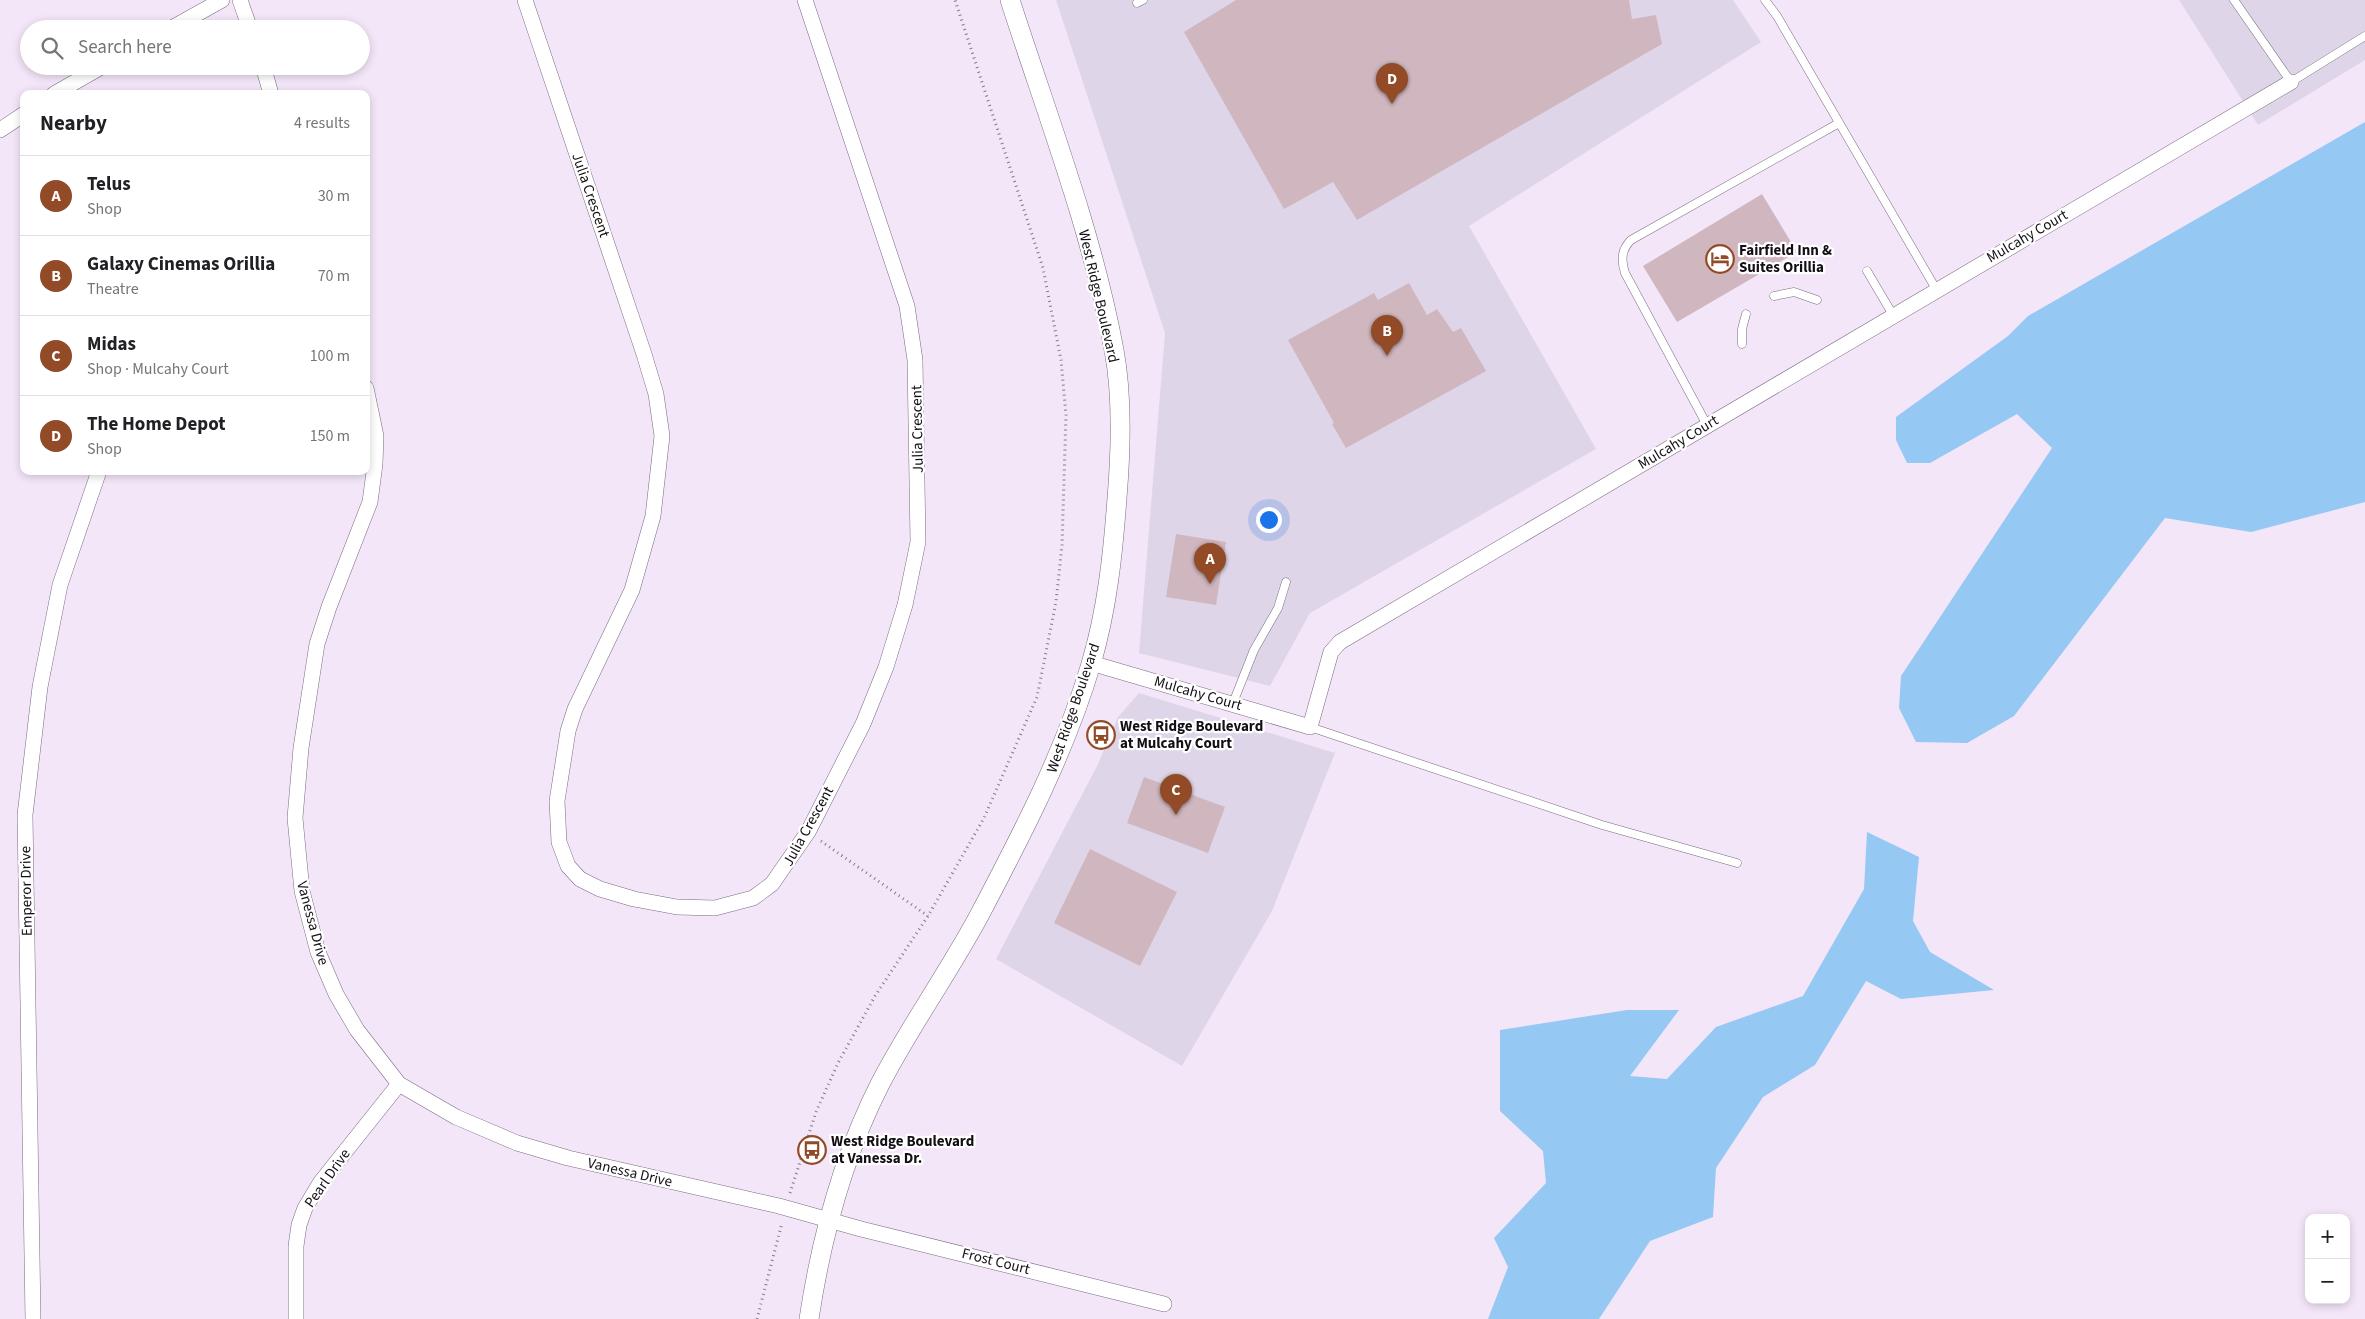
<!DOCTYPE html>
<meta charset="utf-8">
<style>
:root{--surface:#fff;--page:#f6f6f6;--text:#202124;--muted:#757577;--line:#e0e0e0;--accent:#924b26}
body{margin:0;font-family:"Source Sans 3",sans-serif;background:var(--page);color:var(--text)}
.controls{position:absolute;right:15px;bottom:15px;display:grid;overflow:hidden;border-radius:10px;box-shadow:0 2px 8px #0003}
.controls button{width:45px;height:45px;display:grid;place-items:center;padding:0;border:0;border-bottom:1px solid var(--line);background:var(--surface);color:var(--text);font:25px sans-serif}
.you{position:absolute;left:1268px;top:519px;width:18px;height:18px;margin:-12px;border:4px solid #fff;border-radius:50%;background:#1a73e8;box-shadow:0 0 0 8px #1a73e833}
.badge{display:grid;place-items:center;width:32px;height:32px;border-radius:50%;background:var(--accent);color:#fff;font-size:16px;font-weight:700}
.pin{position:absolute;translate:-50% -41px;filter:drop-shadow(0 1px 2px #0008)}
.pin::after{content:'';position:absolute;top:26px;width:18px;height:15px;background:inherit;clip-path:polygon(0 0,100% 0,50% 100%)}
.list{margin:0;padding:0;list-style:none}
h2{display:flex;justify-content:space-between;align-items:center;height:65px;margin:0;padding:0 20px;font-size:21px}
h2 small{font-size:16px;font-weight:400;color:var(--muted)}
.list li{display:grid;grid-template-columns:32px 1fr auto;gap:15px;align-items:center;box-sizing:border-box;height:80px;padding:0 20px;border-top:1px solid var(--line)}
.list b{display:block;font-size:19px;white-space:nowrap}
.list p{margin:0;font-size:16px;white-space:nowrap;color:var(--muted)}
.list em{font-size:16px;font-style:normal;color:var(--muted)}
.icon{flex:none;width:28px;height:28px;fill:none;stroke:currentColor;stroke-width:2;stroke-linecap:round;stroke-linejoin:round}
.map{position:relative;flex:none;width:2365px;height:1319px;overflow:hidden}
.search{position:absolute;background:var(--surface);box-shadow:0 2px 8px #0003;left:20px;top:20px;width:350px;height:55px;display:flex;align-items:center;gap:12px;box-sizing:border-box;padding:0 18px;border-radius:28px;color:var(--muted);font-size:19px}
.panel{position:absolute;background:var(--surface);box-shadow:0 2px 8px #0003;left:20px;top:90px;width:350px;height:385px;border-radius:10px}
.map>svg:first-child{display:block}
.commercial{fill:#dfd5e8}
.water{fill:#95c8f3}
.building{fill:#d0b7bf}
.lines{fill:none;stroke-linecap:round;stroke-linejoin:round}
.service-casing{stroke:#796c7d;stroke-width:9}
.minor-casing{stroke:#796c7d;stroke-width:16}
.tertiary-casing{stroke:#796c7d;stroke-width:20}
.path{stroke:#837a86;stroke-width:3;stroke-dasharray:1 4;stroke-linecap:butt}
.service{stroke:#fff;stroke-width:8}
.minor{stroke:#fff;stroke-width:15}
.tertiary{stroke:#fff;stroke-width:19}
.labels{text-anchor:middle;stroke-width:4.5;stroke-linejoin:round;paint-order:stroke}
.street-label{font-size:15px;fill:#130f15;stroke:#fff}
.poi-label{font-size:15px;font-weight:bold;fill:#130f15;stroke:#fff;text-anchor:start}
</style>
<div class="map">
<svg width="2365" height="1319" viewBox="0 0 2365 1319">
<rect width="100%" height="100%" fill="#f4e6f9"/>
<g class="commercial">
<polygon points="1056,0 1733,0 1761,42 1469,226 1596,449 1310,613 1270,686 1139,653 1165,333"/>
<polygon points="2179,0 2365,0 2365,60 2258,125"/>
<polygon points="1139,693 1335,753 1272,911 1182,1066 996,959 1098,764 1118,717"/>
</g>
<g class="water">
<polygon points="2365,122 2365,502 2251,532 2165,518 2014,716 1967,743 1916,742 1899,708 1901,676 2052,448 2017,414 1930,463 1907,463 1896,440 1896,417 2008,336 2028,316"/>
<polygon points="1867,832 1919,857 1913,921 1930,952 1994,990 1901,999 1866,981 1815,1065 1763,1097 1716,1168 1713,1217 1650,1241 1599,1319 1488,1319 1508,1267 1494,1238 1546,1183 1543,1151 1500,1111 1500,1030 1627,1010 1679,1010 1630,1076 1667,1079 1716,1027 1803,996 1864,889"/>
</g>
<g class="building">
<polygon points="1236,0 1629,0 1632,19 1656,15 1662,44 1357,220 1333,182 1284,209 1184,32"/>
<polygon points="1762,194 1797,252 1677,322 1643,266"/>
<polygon points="1409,283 1427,315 1437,309 1453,332 1461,328 1486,371 1346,448 1332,424 1334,423 1288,340 1374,293 1378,300"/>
<polygon points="1176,534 1226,542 1216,605 1166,597"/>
<polygon points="1144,777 1225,807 1208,853 1127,823"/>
<polygon points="1090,849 1177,892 1140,966 1054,923"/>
</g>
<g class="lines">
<defs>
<g id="service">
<polyline points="1765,0 1777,16 1936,289"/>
<polyline points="2234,0 2291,82 2365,36"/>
<polyline points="1137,3 1143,0"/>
<polyline points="1867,271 1893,315"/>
<polyline points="1774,296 1794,292 1817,300"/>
<polyline points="1742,344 1742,329 1746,314"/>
<path d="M1707 425 1625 273C1621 260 1621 250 1631 240L1839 123"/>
<polyline points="1233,703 1254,650 1278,608 1286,582"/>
<polyline points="1310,727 1602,825 1737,863"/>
</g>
<g id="minor">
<polyline points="240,0 250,29"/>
<polyline points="525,0 644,354 656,394 662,436 653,516 632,590 575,709 568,731 557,801 559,842 568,866 580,879 600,889 634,899 677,907 715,908 753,898 772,884 808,832 863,724 886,667 905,605 918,542 915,360 907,306 805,0"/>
<polyline points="170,29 222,0"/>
<polyline points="263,66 271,94"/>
<polyline points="54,94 103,66"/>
<polyline points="0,130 24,114"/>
<polyline points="366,388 376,436 375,464 370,502 329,607 317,644 301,748 295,818 302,891 318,952 336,994 357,1030 399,1084 456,1117 517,1143 568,1158 779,1206 861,1229 1164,1304"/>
<polyline points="1091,663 1310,727 1331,652 1340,642 2291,82"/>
<polyline points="33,1319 25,815 40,687 60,585 99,471"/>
<polyline points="296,1319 296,1246 299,1225 305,1208 320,1183 399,1084"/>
</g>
<path id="tertiary" d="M809 1319C821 1239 843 1157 880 1084 910 1026 949 972 980 914 1022 834 1065 752 1091 664 1107 610 1113 554 1117 498 1121 450 1123 398 1114 350 1092 231 1047 115 1010 0"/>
</defs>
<use href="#service" class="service-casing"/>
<use href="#minor" class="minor-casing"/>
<use href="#tertiary" class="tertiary-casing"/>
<g class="path">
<polyline points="821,841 928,916"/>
<polyline points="790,1193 816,1112 838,1063 875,996 928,916 984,818 1037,697 1056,602 1062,545 1066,415 1061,360 1043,268 955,0"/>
<polyline points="757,1319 782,1223"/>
</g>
<use href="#service" class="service"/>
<use href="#minor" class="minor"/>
<use href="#tertiary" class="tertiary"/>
</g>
<defs>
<symbol id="hotel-ring" viewBox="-11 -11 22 22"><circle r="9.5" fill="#fff" stroke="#924b26" stroke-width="1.5"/><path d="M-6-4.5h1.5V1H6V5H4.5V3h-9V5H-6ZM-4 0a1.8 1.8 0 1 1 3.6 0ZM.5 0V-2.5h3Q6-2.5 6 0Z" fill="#924b26"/></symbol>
<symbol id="bus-ring" viewBox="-11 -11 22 22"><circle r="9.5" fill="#fff" stroke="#924b26" stroke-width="1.5"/><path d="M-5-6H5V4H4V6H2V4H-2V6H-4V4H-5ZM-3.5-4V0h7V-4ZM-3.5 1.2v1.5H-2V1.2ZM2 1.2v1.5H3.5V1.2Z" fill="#924b26"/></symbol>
</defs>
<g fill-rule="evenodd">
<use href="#hotel-ring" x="1704" y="243" width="32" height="32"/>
<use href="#bus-ring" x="1085" y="719" width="32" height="32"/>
<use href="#bus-ring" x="796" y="1134" width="32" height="32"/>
</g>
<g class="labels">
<g class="street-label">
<text transform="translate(591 195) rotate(71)" y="5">Julia Crescent</text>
<text transform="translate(2027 236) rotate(-30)" y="5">Mulcahy Court</text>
<text transform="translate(1099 296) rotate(77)" y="5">West Ridge Boulevard</text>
<text transform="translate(917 429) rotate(-91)" y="5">Julia Crescent</text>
<text transform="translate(1678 442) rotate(-31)" y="5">Mulcahy Court</text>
<text transform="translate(1198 693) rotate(16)" y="5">Mulcahy Court</text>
<text transform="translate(1073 708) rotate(-71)" y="5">West Ridge Boulevard</text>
<text transform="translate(808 826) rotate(-61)" y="5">Julia Crescent</text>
<text transform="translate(26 891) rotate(-91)" y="5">Emperor Drive</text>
<text transform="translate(313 923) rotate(75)" y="5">Vanessa Drive</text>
<text transform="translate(630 1172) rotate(13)" y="5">Vanessa Drive</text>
<text transform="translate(327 1178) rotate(-55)" y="5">Pearl Drive</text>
<text transform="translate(996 1261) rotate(14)" y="5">Frost Court</text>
</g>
<g class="poi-label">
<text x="1739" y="255">Fairfield Inn &amp;<tspan x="1739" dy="17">Suites Orillia</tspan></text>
<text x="1120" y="731">West Ridge Boulevard<tspan x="1120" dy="17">at Mulcahy Court</tspan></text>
<text x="831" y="1146">West Ridge Boulevard<tspan x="831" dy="17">at Vanessa Dr.</tspan></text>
</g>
</g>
</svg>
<div class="controls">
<button>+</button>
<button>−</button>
</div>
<div class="you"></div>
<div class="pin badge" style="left:1210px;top:584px">A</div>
<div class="pin badge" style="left:1387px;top:356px">B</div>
<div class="pin badge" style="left:1176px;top:815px">C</div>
<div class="pin badge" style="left:1392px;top:104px">D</div>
<div class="search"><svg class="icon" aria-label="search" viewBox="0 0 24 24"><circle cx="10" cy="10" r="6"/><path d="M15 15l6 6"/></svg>Search here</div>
<section class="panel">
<h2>Nearby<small>4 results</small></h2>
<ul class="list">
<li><span class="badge">A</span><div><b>Telus</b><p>Shop</p></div><em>30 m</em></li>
<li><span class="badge">B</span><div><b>Galaxy Cinemas Orillia</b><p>Theatre</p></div><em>70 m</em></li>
<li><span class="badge">C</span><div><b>Midas</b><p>Shop · Mulcahy Court</p></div><em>100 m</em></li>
<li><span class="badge">D</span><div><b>The Home Depot</b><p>Shop</p></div><em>150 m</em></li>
</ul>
</section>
</div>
